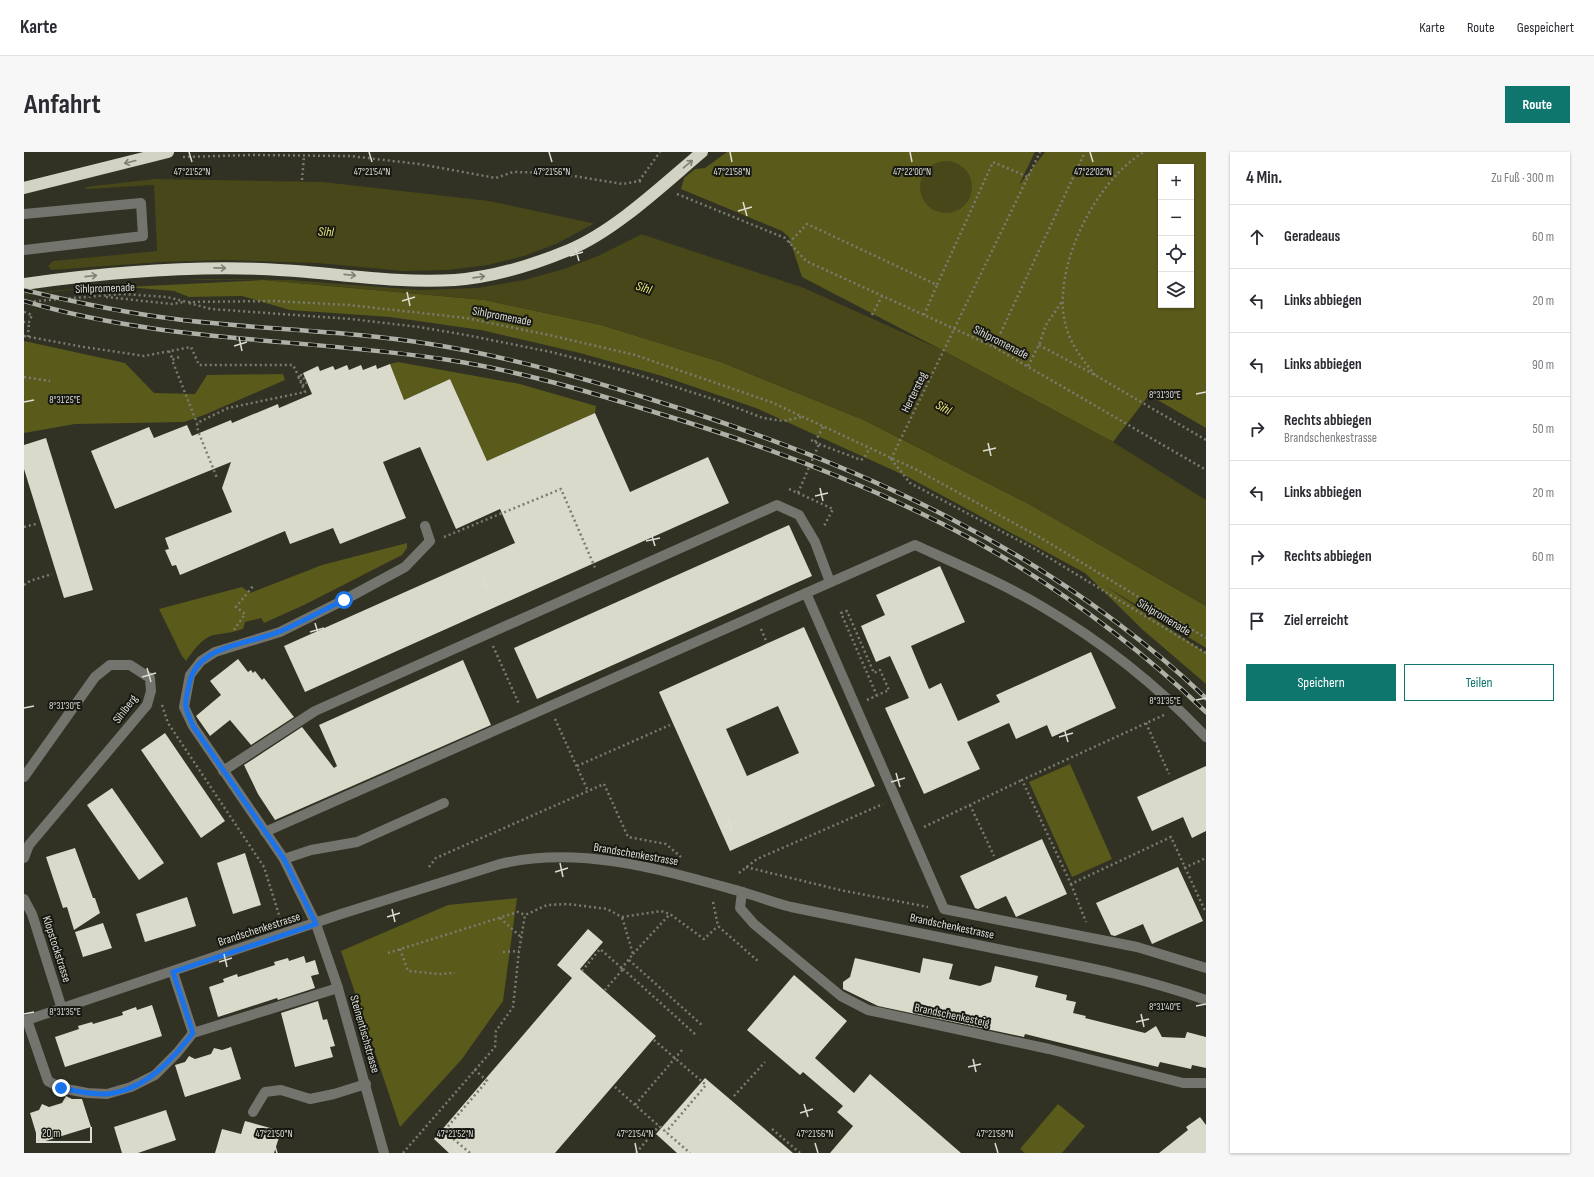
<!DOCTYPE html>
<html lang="de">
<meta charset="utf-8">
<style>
:root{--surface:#fff;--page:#f7f7f7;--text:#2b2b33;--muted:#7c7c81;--line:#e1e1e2;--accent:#0f766e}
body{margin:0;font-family:"Sofia Sans Condensed",sans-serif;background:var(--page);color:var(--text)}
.controls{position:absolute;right:12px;top:12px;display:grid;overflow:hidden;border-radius:0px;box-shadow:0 1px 3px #0004}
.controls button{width:36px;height:36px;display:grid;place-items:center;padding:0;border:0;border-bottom:1px solid var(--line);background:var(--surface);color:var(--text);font:20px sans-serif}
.scale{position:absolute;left:12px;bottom:10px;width:56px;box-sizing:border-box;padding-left:4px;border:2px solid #dcddd5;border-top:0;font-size:11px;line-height:14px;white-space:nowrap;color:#dcddd5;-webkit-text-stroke:3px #181813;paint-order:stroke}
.stop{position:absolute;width:12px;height:12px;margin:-9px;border:3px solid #1a73e8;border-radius:50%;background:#fff}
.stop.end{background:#1a73e8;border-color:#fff;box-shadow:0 1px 4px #0008}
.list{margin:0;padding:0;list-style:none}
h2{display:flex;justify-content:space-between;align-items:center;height:52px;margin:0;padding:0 16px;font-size:17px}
h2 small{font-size:13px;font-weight:400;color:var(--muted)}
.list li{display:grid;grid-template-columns:26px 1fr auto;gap:12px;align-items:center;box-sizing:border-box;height:64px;padding:0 16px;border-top:1px solid var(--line)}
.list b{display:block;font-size:15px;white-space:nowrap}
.list p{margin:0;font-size:13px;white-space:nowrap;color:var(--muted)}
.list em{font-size:13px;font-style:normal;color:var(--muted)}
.actions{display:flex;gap:8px;padding:12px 16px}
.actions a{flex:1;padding:9px 0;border:1px solid var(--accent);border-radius:0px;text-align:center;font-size:14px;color:var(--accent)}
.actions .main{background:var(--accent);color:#fff}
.icon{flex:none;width:22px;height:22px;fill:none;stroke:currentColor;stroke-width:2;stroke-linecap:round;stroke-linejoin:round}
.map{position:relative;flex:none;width:1182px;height:1001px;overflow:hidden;border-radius:0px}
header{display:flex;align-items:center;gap:24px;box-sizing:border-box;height:56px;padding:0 20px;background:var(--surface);border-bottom:1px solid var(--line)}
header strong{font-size:19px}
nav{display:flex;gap:22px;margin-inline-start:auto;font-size:14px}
.intro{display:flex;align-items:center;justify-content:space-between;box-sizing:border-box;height:96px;padding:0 24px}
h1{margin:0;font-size:28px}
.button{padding:10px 18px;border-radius:0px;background:var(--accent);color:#fff;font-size:14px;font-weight:700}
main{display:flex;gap:24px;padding:0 24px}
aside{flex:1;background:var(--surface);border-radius:0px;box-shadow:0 1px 3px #0004}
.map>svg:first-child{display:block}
.green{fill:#5a5a1b;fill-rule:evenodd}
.water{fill:#474719}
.pier{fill:#313124}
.building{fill:#d9daca;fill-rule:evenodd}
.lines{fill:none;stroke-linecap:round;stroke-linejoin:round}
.path{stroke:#7b7c71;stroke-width:2.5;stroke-dasharray:2 3;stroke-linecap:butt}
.minor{stroke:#74746e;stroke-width:10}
.highway{stroke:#d2d3c2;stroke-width:12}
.rail-casing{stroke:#afb0a6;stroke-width:4.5}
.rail{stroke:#181813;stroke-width:3;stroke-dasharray:9;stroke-linecap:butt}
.oneway{stroke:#7e7f73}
.route{stroke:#1a73e8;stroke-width:5}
.ticks{fill:none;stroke:#dcddd5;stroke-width:1.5}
.labels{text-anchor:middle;stroke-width:4;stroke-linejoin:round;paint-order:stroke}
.street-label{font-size:12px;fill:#dcddd5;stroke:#181813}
.water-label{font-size:13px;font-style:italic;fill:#ebec78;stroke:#181813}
.ticks-label{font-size:10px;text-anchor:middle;fill:#dcddd5;stroke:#181813;stroke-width:4;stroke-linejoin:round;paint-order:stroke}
</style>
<header>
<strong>Karte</strong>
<nav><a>Karte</a><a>Route</a><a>Gespeichert</a></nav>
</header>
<div class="intro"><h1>Anfahrt</h1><a class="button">Route</a></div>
<main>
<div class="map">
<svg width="1182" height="1001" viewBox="0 0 1182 1001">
<rect width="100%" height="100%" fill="#313124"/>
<g class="green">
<path d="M703 0H1011L995 33 1021 0H1182V276L1125 243 1089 290 918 198 778 125 765 85 758 79 657 37 660 26 671 17 681 16ZM1137 15H1167V153H1137Z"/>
<polygon points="240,128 461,148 577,173 697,210 840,268 1005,352 1182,454 1182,496 1078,432 1182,501 1182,532 1119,478 1061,421 884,325 732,256 638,224 556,201 457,178 366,165 266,158 218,144 165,145 150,139 102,135"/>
<polygon points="0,189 101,211 130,241 171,242 183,223 259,222 261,228 180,263 160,270 51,272 0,281"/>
<polygon points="374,210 496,232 572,254 571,261 463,309 426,227 375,250 378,243 366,212"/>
<path d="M383 391V396L378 403 280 453 240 471 237 466 221 470 219 477C207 481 202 481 190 483 179 485 168 500 162 509L158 504 135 457 218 435 226 441 298 413Z"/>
<polygon points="1046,612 1088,707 1048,725 1005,630"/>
<polygon points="493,746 479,849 438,907 376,975 317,799 424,753"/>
<polygon points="1034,952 1061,974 1038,1001 1001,1001 996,997"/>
</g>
<g class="water">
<circle cx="922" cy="35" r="26"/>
<polygon points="131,27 299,30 465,49 614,81 780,136 918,198 1089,290 1182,348 1182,454 1005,352 840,268 697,210 577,173 461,148 240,128 136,128 0,143 0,42"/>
</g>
<polygon class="pier" points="61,33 61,36 64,37 130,33 133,99 29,109 24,114 27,118 136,110 201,108 293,111 379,119 424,118 464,113 500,104 532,92 573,70 620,81 574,104 540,117 500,128 453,136 395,138 266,128 180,127 104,131 0,142 0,40"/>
<g class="building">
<polygon points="366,212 380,248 426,227 463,309 571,261 606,340 684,305 705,351 281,540 260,494 491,391 476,357 432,377 396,295 359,310 382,366 316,392 309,376 266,392 261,379 156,423 152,413 148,414 141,398 145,397 141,386 208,360 198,336 207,310 91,357 67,299 125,275 130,286 163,273 168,284 207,268 208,271 254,252 255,256 288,242 279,221 294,214 296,219 309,214 311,218 323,213 325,218 337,213 339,218 352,213 353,217"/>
<polygon points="22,286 69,438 40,446 0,317 0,293"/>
<polygon points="765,373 788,424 513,547 490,496"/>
<polygon points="916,414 941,470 887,494 905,537 917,531 934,569 976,550 972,543 1067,500 1092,556 1028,585 1023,573 992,587 985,571 943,590 956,617 900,642 861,556 885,546 866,504 852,510 837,474 861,463 852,443"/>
<path d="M780 475 851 634 706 699 635 540ZM754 554 775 601 723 624 702 577Z"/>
<polygon points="214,507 224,520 227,518 229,521 231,519 238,528 240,526 270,565 227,593 206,568 186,584 172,564 197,543 186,529"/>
<polygon points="439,508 467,573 251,668 234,642 220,613 278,575 310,616 313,614 295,573"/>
<polygon points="141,581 201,669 177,686 117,598"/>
<polygon points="1182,614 1182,679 1168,686 1159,665 1128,679 1113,645"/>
<polygon points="88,636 140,711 115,728 63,653"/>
<polygon points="1018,687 1043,742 992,765 982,744 954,757 951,756 936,724"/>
<polygon points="51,696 69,746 71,746 76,761 50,778 43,755 39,756 22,705"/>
<polygon points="221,701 237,753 209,762 193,711"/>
<polygon points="1154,715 1179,769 1128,792 1119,772 1091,784 1087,783 1072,751"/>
<polygon points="163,745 172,774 121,790 112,762"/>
<polygon points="79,771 88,796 59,805 51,780"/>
<polygon points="564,777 579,790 556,817 632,884 531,1001 425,1001 410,987 548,826 533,813"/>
<polygon points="280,804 282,811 291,808 295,822 287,824 291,836 254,848 253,846 194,865 185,835 200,830 199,827 213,822 214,825 251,813 250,810 264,806 265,809"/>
<polygon points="831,806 896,821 899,806 929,812 925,827 956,834 967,830 971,814 1014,824 1011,835 1043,843 1042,848 1052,850 1049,861 1062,864 1061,866 1121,881 1132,874 1138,885 1161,886 1163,880 1182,885 1182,916 1168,913 1167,917 1136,910 1134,915 1001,882 1000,885 854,854 819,837 819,830 826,825"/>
<polygon points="770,823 823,869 791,906 830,941 846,922 937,1001 806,1001 829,974 813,960 819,954 779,920 776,923 723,878"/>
<polygon points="294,849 299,868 303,867 311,894 306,895 309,905 271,915 257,861"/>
<polygon points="128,853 138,884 41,915 31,885 55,877 54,874 68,870 69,872 99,863 98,860 112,855 113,858"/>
<polygon points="207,895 217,927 161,945 151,913 161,910 165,904 171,907 187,902 190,896 198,898"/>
<polygon points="681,926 769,1001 653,1001 632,982"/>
<polygon points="42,944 48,947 58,947 67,975 15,991 6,961 15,958 18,952 25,955 38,951"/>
<polygon points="142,958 152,988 114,1001 98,1001 90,975"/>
<polygon points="1176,965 1182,973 1182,1001 1135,1001 1164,978 1162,975"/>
<polygon points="221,969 257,979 250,1001 191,1001 198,977 217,982"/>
</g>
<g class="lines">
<g class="path">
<polyline points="159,5 227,3 326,4 395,12 472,26 489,20 531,21 599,32 615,29 620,30"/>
<polyline points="278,28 280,4"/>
<polyline points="615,29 636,0"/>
<polyline points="653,42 761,86 782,109 970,195 1182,318"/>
<polyline points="765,91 783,72 913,133 969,10 1004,25"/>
<polyline points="82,145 148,152 160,150"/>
<polyline points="0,150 99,142 143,145 163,150 249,149 325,153 442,166 525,183 611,203 747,250 893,318 1017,386 1182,486"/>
<polyline points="165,151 187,157 327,167 395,175 442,183 527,200 608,221 695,249 739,266 760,269 777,265"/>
<polyline points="0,160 8,163 5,170 0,170"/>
<polyline points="848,163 858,144"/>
<polyline points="900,163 913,133"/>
<polyline points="0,184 60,195 120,204 167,195 175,213 269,213 279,233 283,232 278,223 274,224 281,240 204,256 173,271 174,279 193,326"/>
<polyline points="4,185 5,170"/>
<polyline points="1015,193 1071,223 1182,288"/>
<polyline points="970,195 1061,0"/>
<polyline points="145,199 149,208"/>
<polyline points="155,205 148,208 173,271"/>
<polyline points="1004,214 1015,193 1022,173 1039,148"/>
<path d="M1071 223C1058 207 1046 192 1041 171 1028 115 1072 28 1120 0"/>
<polyline points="0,225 26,229"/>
<polyline points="791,290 799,275"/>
<polyline points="795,292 837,308 840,306 846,296"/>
<polyline points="867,307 886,331 1009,396 1182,501"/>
<polyline points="867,307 1016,0"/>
<polyline points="765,337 774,341 795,292 785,287"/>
<polyline points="774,341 809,357 799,376"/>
<polyline points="0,375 12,372"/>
<polyline points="420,385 537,337 572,418"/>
<polyline points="0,433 6,429 28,422"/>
<polyline points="737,477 743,491"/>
<polyline points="210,478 221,462 212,455 229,434"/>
<polyline points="469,494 495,552"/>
<path d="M843 548C850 545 858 541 865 538L856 518 850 521 823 459 817 461 853 544"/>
<polyline points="138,553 144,571 240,715 256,766"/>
<polyline points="1140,563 998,628 1047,732 1147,685 1182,761"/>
<polyline points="531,567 564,639"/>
<polyline points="1122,571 1145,622"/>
<polyline points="553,614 646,573"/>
<polyline points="946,653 970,704"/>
<polyline points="900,675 998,628"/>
<polyline points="405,715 412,706 580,632 604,685 642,692 657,705"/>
<polyline points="722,715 816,738 904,755"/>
<polyline points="1160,716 1182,706"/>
<polyline points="715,721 733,707 859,652"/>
<polyline points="1047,732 1062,770"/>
<polyline points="689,750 694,774 735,810"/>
<polyline points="476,766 497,785"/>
<polyline points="376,797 384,819 416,822 431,821"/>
<polyline points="479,800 495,799"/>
<polyline points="364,801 494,760 501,763"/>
<polyline points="609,802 646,762"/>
<polyline points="605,808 679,874"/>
<polyline points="597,817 609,802 598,765"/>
<polyline points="599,817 672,883"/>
<polyline points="558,819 576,797 599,817 581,838"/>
<polyline points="630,888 682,933 642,980"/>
<polyline points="658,898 611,953 666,1001"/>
<polyline points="591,935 611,953"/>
<polyline points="710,944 741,910"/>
<polyline points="748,977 776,1001"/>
<polyline points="379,1001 471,895 472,879 489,855 495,799 501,763 523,753 544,752 583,757 598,765 637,759 646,762 680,787 694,774"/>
<polyline points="446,1001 420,979 463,929 450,917"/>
<polyline points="612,1001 635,974"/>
</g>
<g class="minor">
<polyline points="0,62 117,51 119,84 0,98"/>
<polyline points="782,441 920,757 1113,795 1182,816"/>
<polyline points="199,619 291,559 753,353 775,363 791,390 806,430"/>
<polyline points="0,625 71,525 86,513 106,513 126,526 127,539 123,553 5,693 0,706"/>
<path d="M241 680 891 393C933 412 976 430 1017 454 1077 489 1134 534 1182 585"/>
<polyline points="260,707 287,698 333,690 420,651"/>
<polyline points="718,740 716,756 730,772 817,844 844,858 1025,897 1159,931 1182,931"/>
<polyline points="0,747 8,762 38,857"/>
<polyline points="149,820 169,881"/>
<polyline points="3,868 24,929 37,936 63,941 83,942 107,935 131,923 153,901 169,881 314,836"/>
<path d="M0 869 317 762 476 712C556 693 639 718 715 739 733 744 750 751 767 755 841 770 915 785 988 800 1053 813 1120 826 1182 848"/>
<polyline points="229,960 241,940 257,938 286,947 310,942 342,932"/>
<polyline points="360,1001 314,836 292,772 260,707 169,574 160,555 166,523 177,509 191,500 256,480 320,448 381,415 406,389 401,374"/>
</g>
<g class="highway">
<polyline points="0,36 144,0"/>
<path d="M0 132C79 121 157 114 237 117 301 119 366 132 431 128 470 125 509 113 545 98 591 79 640 32 678 0"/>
</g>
<defs>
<g id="rail">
<path d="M0 138C50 150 100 161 151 167 236 178 321 178 406 192 482 204 556 225 629 248 833 311 1025 397 1182 546"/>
<path d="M0 149C139 191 283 186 425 208 495 219 563 239 630 260 740 293 850 334 951 389 1034 435 1113 494 1182 560"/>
</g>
</defs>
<use href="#rail" class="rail-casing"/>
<use href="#rail" class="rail"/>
</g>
<defs><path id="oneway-shaft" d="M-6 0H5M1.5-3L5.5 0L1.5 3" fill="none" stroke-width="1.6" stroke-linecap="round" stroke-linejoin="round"/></defs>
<g class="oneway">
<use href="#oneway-shaft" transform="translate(106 10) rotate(166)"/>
<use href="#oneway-shaft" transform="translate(664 12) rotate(-40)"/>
<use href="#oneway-shaft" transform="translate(196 116) rotate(1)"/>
<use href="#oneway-shaft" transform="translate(326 123) rotate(6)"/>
<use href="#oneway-shaft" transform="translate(67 124) rotate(-6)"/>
<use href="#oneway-shaft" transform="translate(455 125) rotate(-8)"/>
</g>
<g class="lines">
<path class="route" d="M37 936C52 939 68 943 83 942 121 938 147 909 169 881L149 820 292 772 260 707 169 574C160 554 160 555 165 533 172 492 225 493 257 479 278 470 299 458 320 448"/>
</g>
<path class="ticks" d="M165 0 168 10M345 0 348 10M525 0 528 10M706 0 708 10M886 0 888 10M1066 0 1069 10M719 50 723 64M714 59 728 55M551 95 555 109M546 104 559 100M383 140 386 154M378 149 391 145M215 185 218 199M210 194 223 190M1172 242 1182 240M0 250 10 248M964 291 967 304M959 299 972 296M796 336 799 349M791 344 804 341M627 381 631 394M622 389 636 386M459 426 463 439M454 434 468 431M291 471 295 484M286 480 300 476M123 516 127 530M118 525 132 521M1172 548 1182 546M0 556 10 554M1040 576 1044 590M1035 585 1049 581M872 621 876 635M867 630 881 626M704 666 708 680M699 675 712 671M536 711 539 725M531 720 544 716M368 757 371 770M363 765 376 761M200 802 203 815M195 810 208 806M1172 854 1182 852M0 862 10 860M1117 862 1120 875M1112 870 1125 867M949 907 952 920M944 915 957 912M780 952 784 965M776 961 789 957M250 991 253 1001M431 991 433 1001M611 991 613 1001M791 991 794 1001M971 991 974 1001"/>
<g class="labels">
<g class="street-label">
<text transform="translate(81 136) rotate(-2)" y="4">Sihlpromenade</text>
<text transform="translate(478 164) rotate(11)" y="4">Sihlpromenade</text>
<text transform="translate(977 190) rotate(27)" y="4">Sihlpromenade</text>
<text transform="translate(890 240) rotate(-64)" y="4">Hertersteg</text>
<text transform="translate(1140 465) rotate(31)" y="4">Sihlpromenade</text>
<text transform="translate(101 557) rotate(-53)" y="4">Sihlberg</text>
<text transform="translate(612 702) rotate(10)" y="4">Brandschenkestrasse</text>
<text transform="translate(928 774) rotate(12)" y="4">Brandschenkestrasse</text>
<text transform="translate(235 777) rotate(-18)" y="4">Brandschenkestrasse</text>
<text transform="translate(33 797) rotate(72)" y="4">Klopstockstrasse</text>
<text transform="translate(928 863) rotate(12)" y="4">Brandschenkesteig</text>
<text transform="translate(341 882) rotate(74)" y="4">Steinentischstrasse</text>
</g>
<g class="water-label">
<text transform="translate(302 79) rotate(4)" y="5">Sihl</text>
<text transform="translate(620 135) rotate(18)" y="5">Sihl</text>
<text transform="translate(920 255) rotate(29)" y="5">Sihl</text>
</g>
</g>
<g class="ticks-label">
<text x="168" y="23">47°21'52"N</text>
<text x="348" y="23">47°21'54"N</text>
<text x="528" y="23">47°21'56"N</text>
<text x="708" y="23">47°21'58"N</text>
<text x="888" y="23">47°22'00"N</text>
<text x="1069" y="23">47°22'02"N</text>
<text x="1141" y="246">8°31'30"E</text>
<text x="41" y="251">8°31'25"E</text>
<text x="1141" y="552">8°31'35"E</text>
<text x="41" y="557">8°31'30"E</text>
<text x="1141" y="858">8°31'40"E</text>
<text x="41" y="863">8°31'35"E</text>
<text x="250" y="985">47°21'50"N</text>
<text x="431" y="985">47°21'52"N</text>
<text x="611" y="985">47°21'54"N</text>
<text x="791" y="985">47°21'56"N</text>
<text x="971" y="985">47°21'58"N</text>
</g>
</svg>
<div class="controls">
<button>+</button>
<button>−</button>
<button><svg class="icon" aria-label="locate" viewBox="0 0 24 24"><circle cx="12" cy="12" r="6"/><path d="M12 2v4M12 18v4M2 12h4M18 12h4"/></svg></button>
<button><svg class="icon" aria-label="layers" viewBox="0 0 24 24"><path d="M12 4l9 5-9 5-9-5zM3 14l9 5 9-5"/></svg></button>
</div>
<div class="scale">20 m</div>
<div class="stop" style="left:320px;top:448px"></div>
<div class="stop end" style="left:37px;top:936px"></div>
</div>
<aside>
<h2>4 Min.<small>Zu Fuß · 300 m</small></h2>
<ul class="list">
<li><svg class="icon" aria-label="ahead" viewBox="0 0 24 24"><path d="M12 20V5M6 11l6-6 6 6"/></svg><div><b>Geradeaus</b></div><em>60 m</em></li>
<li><svg class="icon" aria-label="left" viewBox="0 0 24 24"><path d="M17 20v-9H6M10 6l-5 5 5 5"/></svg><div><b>Links abbiegen</b></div><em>20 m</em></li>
<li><svg class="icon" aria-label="left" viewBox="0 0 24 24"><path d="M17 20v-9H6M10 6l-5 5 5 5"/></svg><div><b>Links abbiegen</b></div><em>90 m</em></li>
<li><svg class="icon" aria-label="right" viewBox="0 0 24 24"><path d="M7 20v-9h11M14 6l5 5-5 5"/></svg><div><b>Rechts abbiegen</b><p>Brandschenkestrasse</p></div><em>50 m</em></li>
<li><svg class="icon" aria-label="left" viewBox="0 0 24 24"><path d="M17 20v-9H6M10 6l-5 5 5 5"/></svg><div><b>Links abbiegen</b></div><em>20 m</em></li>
<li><svg class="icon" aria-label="right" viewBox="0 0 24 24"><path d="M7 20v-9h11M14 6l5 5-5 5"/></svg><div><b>Rechts abbiegen</b></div><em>60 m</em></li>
<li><svg class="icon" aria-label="arrive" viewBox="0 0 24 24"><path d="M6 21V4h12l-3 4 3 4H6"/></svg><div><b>Ziel erreicht</b></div></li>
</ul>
<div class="actions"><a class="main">Speichern</a><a>Teilen</a></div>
</aside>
</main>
